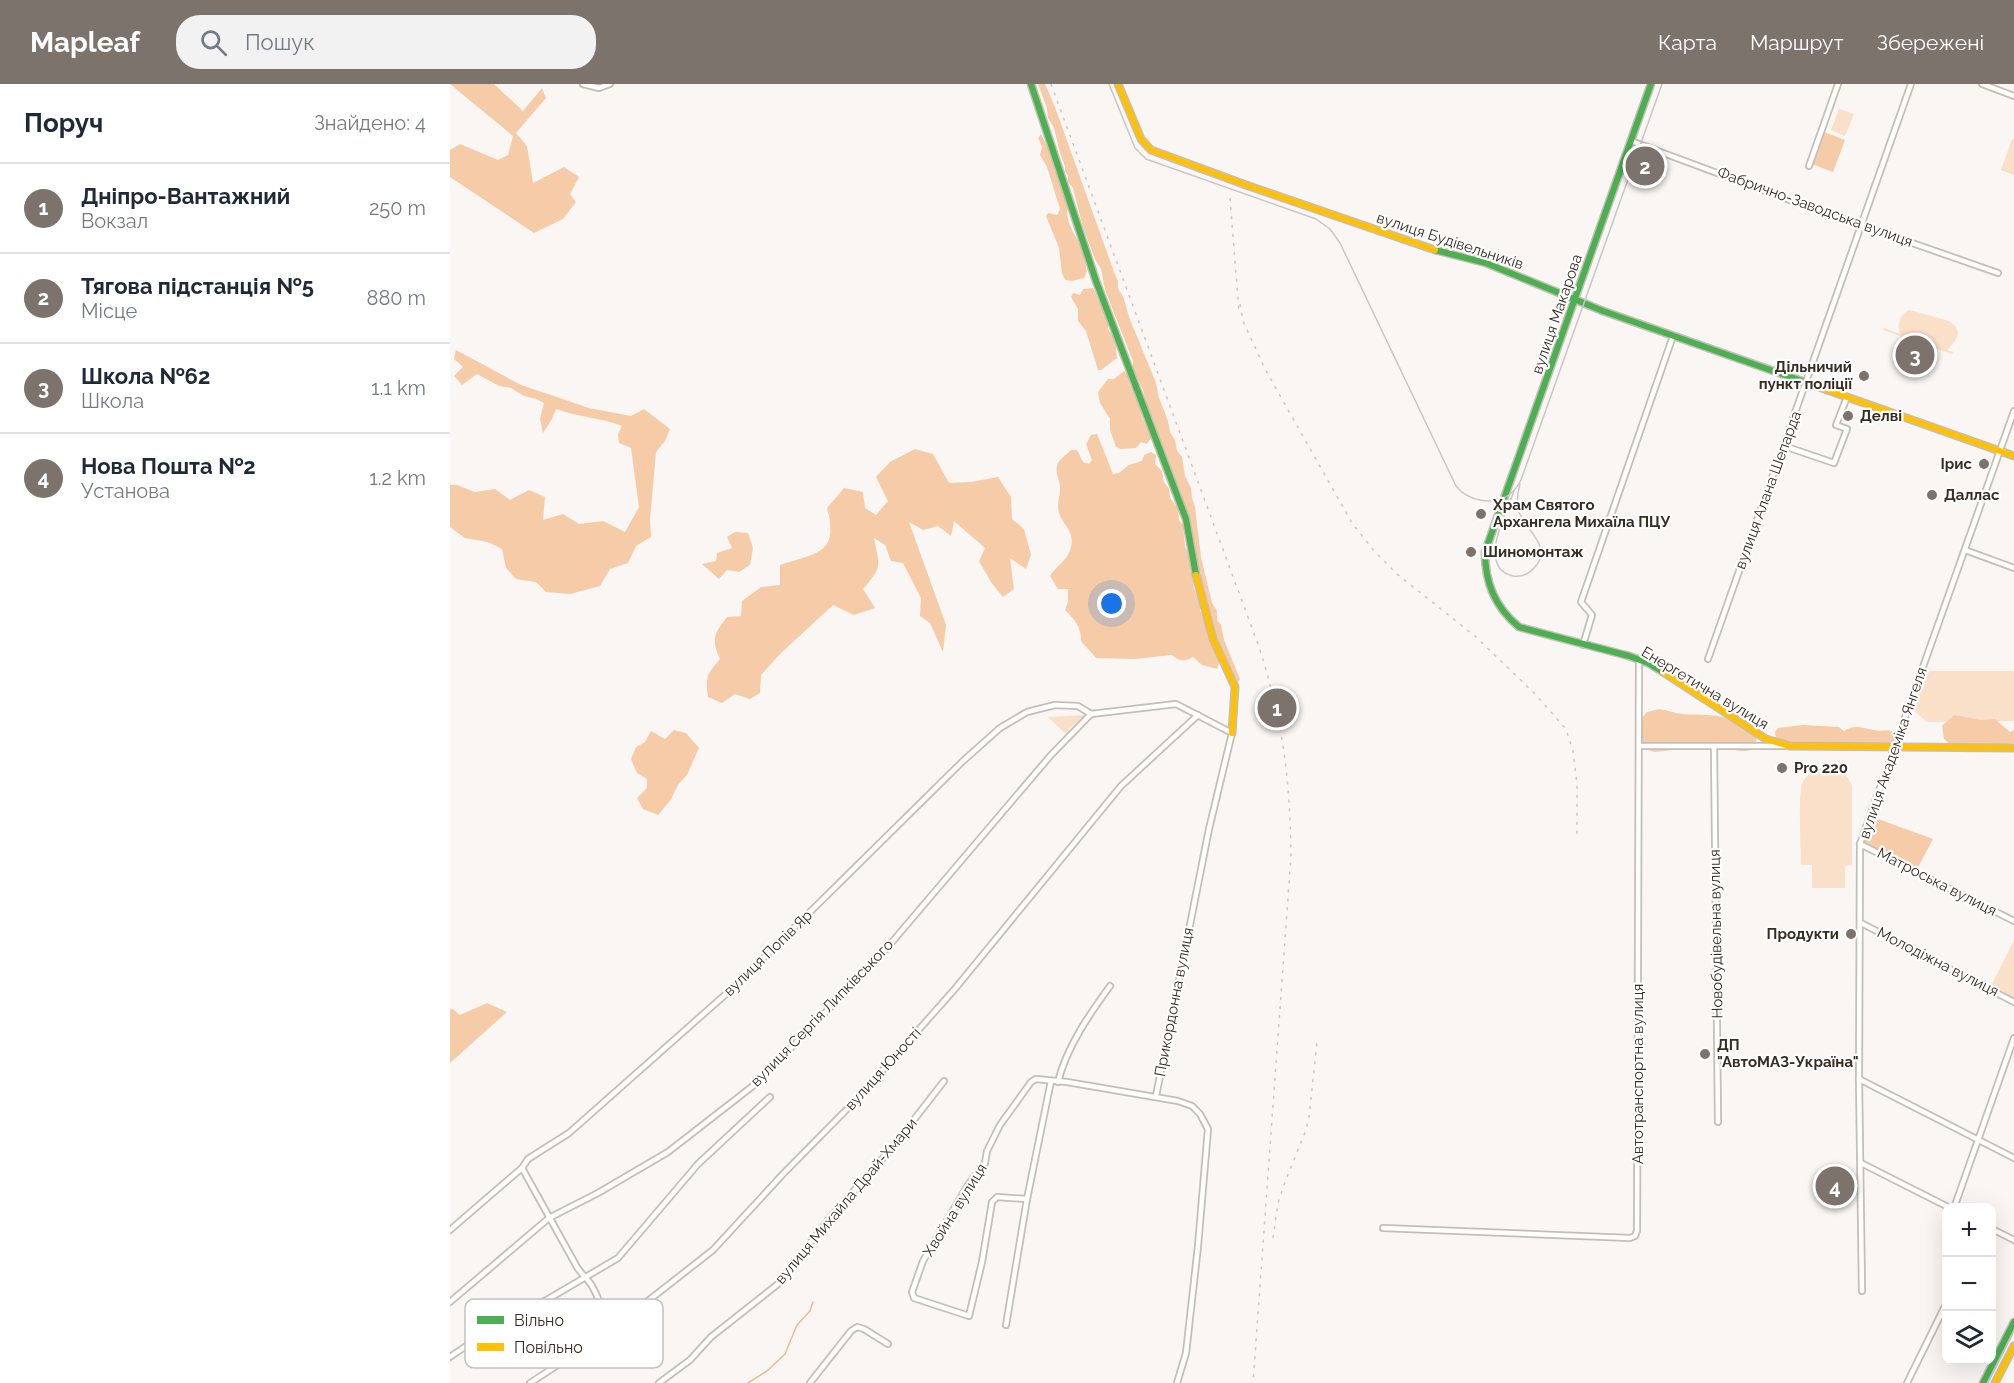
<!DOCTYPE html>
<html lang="uk">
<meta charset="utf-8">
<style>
:root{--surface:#fff;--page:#f2f2f3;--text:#1f2937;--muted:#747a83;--line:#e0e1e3;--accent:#7c736c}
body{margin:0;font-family:Raleway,sans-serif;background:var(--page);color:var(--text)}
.controls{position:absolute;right:18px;bottom:18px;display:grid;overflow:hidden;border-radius:12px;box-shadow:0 6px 24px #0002}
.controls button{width:54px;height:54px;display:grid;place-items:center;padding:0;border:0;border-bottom:2px solid var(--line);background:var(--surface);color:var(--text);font:30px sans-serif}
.you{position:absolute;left:662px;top:520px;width:21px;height:21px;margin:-15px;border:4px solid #fff;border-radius:50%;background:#1a73e8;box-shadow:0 0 0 9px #1a73e833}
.badge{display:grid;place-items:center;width:39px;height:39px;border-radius:50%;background:var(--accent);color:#fff;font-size:20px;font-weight:700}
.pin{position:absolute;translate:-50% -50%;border:3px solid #fff;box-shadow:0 2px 6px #0006}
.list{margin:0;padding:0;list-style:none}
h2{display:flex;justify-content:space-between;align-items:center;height:78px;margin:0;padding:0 24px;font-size:26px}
h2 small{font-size:20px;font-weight:400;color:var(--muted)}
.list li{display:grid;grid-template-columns:39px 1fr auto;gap:18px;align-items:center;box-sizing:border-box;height:90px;padding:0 24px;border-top:2px solid var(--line)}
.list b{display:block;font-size:22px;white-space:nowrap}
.list p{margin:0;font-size:20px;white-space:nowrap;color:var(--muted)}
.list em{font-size:20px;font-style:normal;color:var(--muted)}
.icon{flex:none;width:33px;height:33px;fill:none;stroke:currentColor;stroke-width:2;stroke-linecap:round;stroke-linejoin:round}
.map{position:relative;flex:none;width:1564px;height:1299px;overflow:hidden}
header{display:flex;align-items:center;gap:36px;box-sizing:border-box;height:84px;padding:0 30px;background:var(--accent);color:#fff}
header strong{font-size:28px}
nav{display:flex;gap:33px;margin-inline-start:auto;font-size:21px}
.search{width:420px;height:54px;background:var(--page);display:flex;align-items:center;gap:15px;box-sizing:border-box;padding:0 21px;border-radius:24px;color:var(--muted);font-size:22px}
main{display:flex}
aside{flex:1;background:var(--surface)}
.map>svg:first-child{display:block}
.green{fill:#fadfc9}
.forest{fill:#f6cca8}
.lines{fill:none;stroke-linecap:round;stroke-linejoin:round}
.stream{stroke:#efba8d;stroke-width:1.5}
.street-casing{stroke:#c4beb8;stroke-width:8}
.fast-casing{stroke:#c4beb8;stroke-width:9}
.slow-casing{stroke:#c4beb8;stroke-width:9}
.street{stroke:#fefefd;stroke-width:4.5}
.fast{stroke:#4caf50;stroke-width:6}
.slow{stroke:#ffc107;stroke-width:6}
.tram{stroke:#c9c7c6;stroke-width:1.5}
.rail{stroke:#c9c7c6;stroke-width:1.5;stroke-dasharray:3 6;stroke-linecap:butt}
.poi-dot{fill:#7c736c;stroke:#fff;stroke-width:2}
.labels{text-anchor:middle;stroke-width:4.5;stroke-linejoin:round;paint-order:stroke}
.street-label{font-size:15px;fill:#382d23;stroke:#fff}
.poi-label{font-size:15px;font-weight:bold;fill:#382d23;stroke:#fff;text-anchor:start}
.key{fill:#fff;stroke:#c3c0bd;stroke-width:1.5}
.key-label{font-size:16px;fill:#382d23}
</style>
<header>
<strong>Mapleaf</strong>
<div class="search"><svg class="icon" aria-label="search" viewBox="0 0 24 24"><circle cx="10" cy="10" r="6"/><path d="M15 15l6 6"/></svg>Пошук</div>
<nav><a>Карта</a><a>Маршрут</a><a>Збережені</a></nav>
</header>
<main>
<aside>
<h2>Поруч<small>Знайдено: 4</small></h2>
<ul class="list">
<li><span class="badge">1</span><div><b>Дніпро-Вантажний</b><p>Вокзал</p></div><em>250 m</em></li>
<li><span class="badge">2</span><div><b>Тягова пiдстанцiя №5</b><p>Місце</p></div><em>880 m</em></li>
<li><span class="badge">3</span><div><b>Школа №62</b><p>Школа</p></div><em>1.1 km</em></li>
<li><span class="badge">4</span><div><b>Нова Пошта №2</b><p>Установа</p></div><em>1.2 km</em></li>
</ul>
</aside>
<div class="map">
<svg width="1564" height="1299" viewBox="0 0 1564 1299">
<rect width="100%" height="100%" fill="#f9f6f3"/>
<g class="green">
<polygon points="1389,25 1404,30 1395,52 1381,46"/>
<polygon points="1562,55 1564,56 1564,91 1551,86"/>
<path d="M1460 226 1499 237C1514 246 1507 257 1497 266L1503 268 1502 270 1433 246 1434 244 1450 250C1448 240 1448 231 1460 226Z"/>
<polygon points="1476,587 1564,587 1564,637 1477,638 1463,626"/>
<polygon points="635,631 615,649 598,633"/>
<path d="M1374 683C1388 683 1397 689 1402 702V781L1395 782V804H1362V781H1351C1351 765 1348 711 1352 700 1356 690 1365 685 1374 683Z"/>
<polygon points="1564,856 1564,914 1541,902"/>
</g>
<g class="forest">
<polygon points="0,0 44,0 73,27 92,4 96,14 66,49 77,62 83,99 114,83 129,93 120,110 126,118 113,135 84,149 0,93 0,66 10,60 48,76 58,71 63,52"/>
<polygon points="588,0 595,0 605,23 664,188 668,197 668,205 673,212 679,233 706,299 709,314 718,337 720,348 725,356 727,367 732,373 735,392 741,404 742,414 745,423 751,473 762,519 767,527 767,536 771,541 774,556 790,595 788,598 784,593 767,554 750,500 751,491 745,472 741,440 733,417 725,402 715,368 697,324 693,306 683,285 683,277 655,206 651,185 645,175 633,143 623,104 618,98 618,92 615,87 615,82 610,69 604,44 598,34 597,24"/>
<polygon points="1374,48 1395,56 1383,88 1362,80"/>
<path d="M591 50 598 64 618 124C614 136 626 152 632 164 635 171 635 180 637 187L634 194 622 197 615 196 612 189 609 164 596 132 598 129 607 131 610 125 597 83 590 71 592 63 588 54Z"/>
<polygon points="643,204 658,236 658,245 665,256 667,274 651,286 648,286 636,247 628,237 628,225 621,213 623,209 630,211 633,205"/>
<path d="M6 266 71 301 139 324 181 332 194 325 220 345 215 357 206 368 200 436 201 453 186 462 178 479 160 485 150 502 120 510 96 508 86 498 66 495 56 484 52 465 38 458 15 454 0 443V401H7L25 408 45 405 60 416 79 406 95 413 93 436 113 430 129 440 153 437 175 448 189 423 181 364 169 359 168 350 172 342C152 334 128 333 106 325L102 335 93 349 90 335 94 319 86 315 74 312 61 304 49 302 27 290 12 301 4 292 13 283 4 275Z"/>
<polygon points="674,287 679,293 680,302 683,303 693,335 702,352 697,360 691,358 686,364 671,365 666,363 660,346 660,335 650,319 648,308 658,295 664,295"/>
<path d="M647 350 663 390 669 389 679 381 692 377 694 371 701 368 706 371 705 380 712 387 714 398 719 405 720 414 728 424 729 436 733 441 735 463 739 470 744 504 750 519V526L757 541V551L765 566 769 579 767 585 752 581 743 573C734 578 729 577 722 571L684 575 646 574 631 557C631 542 625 536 615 526L618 518V505H608L600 492C606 482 619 475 621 463 625 448 613 441 609 429 606 420 611 411 610 402 609 393 604 388 608 379 610 375 617 370 621 366H627L633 378 639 380 642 376 636 360 641 351Z"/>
<path d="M465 365 483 370 499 399 521 398 548 393 561 413 562 435 574 445 581 471 576 485 560 474 564 505 553 513 541 498 529 477 535 464 504 437 501 452 488 442 473 446 459 438 496 541 493 568 480 539 470 532 471 514 453 479 441 477 435 461 424 454C429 482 434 481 413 505L425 524 404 531 383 521 330 570 311 591 310 609 300 615 285 610 272 619 258 613C255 593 257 590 270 575 261 555 264 550 277 533L291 532 292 517 311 503 330 501V481C365 469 390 471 377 424L394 404 413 408 415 424 426 431 438 417 426 393 440 378Z"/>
<polygon points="285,448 298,449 303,464 300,481 289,488 277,486 269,495 252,480 266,477 267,469 282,464 277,453"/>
<path d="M1209 625C1217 626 1224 629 1232 630 1243 631 1269 630 1279 635 1282 636 1284 638 1287 639 1290 640 1293 639 1296 640 1310 645 1309 657 1301 666 1296 667 1291 668 1286 666 1272 663 1272 650 1257 666L1239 664 1205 668 1198 666 1192 660V634L1197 628Z"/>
<polygon points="1504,631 1530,636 1545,635 1560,648 1564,646 1564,659 1552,661 1499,659 1494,655 1492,642"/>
<path d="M1353 641 1389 643 1394 647C1405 640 1412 644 1424 646 1432 648 1436 645 1445 648L1446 653 1444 660C1436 663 1429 666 1421 666 1416 666 1412 664 1407 663 1387 661 1342 671 1327 660L1325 648 1328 644Z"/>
<polygon points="224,646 236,649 249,664 237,691 228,701 220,717 208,731 193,725 187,714 197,704 197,695 187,689 181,675 186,663 195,658 201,647 215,655"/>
<polygon points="1420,732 1483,755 1466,787 1410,760"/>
<polygon points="37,919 57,928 0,979 0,926 3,925 10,931"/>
</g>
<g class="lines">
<polyline class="stream" points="298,1299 317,1287 335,1270 347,1241 360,1227 363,1218"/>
<defs>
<g id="street">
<polyline points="133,0 149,4 160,0"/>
<polyline points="1532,0 1564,12"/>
<polyline points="1181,57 1345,118 1548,189"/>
<polyline points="1359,82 1388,0"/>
<polyline points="1334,362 1384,379 1397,345 1386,341 1397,313"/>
<polyline points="1515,466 1564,484"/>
<polyline points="1133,561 1142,531 1131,518 1223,252"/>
<polyline points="1258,575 1461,0"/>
<polyline points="641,630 726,620 782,649 759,745 706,1012"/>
<polyline points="1190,662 1334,662"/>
<polyline points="1264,662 1268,1038"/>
<polyline points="1410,760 1564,837"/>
<polyline points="1411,839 1564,918"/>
<polyline points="1409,995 1564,1074"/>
<path d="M608 998C617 962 639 931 660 902"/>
<polyline points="1411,1079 1500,1124"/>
<path d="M72 1084 127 1183C131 1190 138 1195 142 1202 151 1217 153 1232 157 1249"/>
<polyline points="577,1115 547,1113 542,1118 532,1178 519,1232 464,1214 462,1208 473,1177 518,1101 535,1079 537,1067 550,1041 581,998 586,995 617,998 728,1017 742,1022 750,1030 758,1045 748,1162 736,1269 727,1299"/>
<polyline points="1504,1124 1564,954"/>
<polyline points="933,1144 1180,1154 1185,1152 1187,1147 1189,575"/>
<polyline points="1542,1145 1564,1156"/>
<polyline points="0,1146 72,1084 78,1075 119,1049 285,902 513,677 550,644 577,628 605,621 628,622 641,630"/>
<polyline points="1412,1207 1409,995 1410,760 1564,327"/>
<polyline points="0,1218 99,1134 148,1109 218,1068 308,998 431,871 601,671 641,630"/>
<polyline points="556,1241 577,1115 601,997"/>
<polyline points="0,1273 40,1246 100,1214 168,1174 248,1080 320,1013"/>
<polyline points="80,1299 157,1249 263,1166 333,1090 407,1015 504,906 671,702 748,631"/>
<polyline points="209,1299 240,1276 261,1253 328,1200 379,1135 442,1064 494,997"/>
<polyline points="360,1299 401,1247 407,1243 414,1245 438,1260"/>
<polyline points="1457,1299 1496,1220"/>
</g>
<g id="fast">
<polyline points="581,0 646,197 736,435 746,491"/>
<path d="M1201 0 1035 468C1035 499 1045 523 1069 543L1179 572 1198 579 1213 588"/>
<polyline points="985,166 1036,179 1153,227 1366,302"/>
<polyline points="1533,1299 1564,1238"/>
</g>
<g id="slow">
<polyline points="668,0 691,55 701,66 796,101 985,166"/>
<polyline points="1366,302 1564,372"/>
<polyline points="746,491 763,555 785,603 782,649"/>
<polyline points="1213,588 1316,655 1340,662 1564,664"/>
<polyline points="1545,1299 1564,1262"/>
</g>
</defs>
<use href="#street" class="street-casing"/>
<use href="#fast" class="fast-casing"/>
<use href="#slow" class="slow-casing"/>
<use href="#street" class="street"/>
<use href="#fast" class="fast"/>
<use href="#slow" class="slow"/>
<g class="tram">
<path d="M659 0 685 64 696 75 866 135 880 145 890 159 1006 402C1018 417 1043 422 1059 411 1064 407 1068 402 1071 396L1212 0"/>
<path d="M1064 407C1057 427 1026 484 1063 492 1071 493 1079 490 1084 484 1104 464 1076 446 1069 428 1066 418 1067 410 1070 400"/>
<polyline points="1538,1299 1564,1247"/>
</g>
<g class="rail">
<path d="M601 0 809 563C833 637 840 695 841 772L803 1299"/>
<polyline points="780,114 789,228"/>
<polyline points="790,220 793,237 815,285 902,439 924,467 947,490 1026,553 1085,610 1116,645 1123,667 1127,700 1127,754"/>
<polyline points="823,1154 828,1119 835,1098 856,1046 859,1033 867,958"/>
</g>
</g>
<g class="poi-dot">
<circle cx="1414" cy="292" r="6"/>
<circle cx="1398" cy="332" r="6"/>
<circle cx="1534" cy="380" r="6"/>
<circle cx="1482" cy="411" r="6"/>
<circle cx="1031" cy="430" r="6"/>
<circle cx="1021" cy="468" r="6"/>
<circle cx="1332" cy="684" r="6"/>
<circle cx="1401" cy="850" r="6"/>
<circle cx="1255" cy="970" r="6"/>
</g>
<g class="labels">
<g class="street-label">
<text transform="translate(1365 123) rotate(20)" y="5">Фабрично-Заводська вулиця</text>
<text transform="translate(1000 157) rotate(18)" y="5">вулиця Будівельників</text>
<text transform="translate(1107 230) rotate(-71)" y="5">вулиця Макарова</text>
<text transform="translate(1318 406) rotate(-70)" y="5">вулиця Алана Шепарда</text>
<text transform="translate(1255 604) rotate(31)" y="5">Енергетична вулиця</text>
<text transform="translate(1443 669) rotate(-71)" y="5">вулиця Академіка Янгеля</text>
<text transform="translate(1487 798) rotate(27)" y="5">Матроська вулиця</text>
<text transform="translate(1266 850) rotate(-91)" y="5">Новобудівельна вулиця</text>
<text transform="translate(318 869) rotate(-44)" y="5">вулиця Попів Яр</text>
<text transform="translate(1488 878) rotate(27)" y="5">Молодіжна вулиця</text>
<text transform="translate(724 918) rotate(-79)" y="5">Прикордонна вулиця</text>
<text transform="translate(372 929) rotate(-46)" y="5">вулиця Сергія Липківського</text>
<text transform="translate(433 985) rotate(-48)" y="5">вулиця Юності</text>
<text transform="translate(1188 990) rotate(-90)" y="5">Автотранспортна вулиця</text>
<text transform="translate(396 1117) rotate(-50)" y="5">вулиця Михайла Драй-Хмари</text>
<text transform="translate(505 1126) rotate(-58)" y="5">Хвойна вулиця</text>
</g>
<g class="poi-label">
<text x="1402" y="288" text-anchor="end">Дільничий<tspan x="1402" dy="17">пункт поліції</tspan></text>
<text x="1410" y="337">Делві</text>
<text x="1522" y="385" text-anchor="end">Ірис</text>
<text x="1494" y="416">Даллас</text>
<text x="1043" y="426">Храм Святого<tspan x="1043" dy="17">Архангела Михаїла ПЦУ</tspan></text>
<text x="1033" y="473">Шиномонтаж</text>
<text x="1344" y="689">Pro 220</text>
<text x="1389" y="855" text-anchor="end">Продукти</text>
<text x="1267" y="966">ДП<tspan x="1267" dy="17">"АвтоМАЗ-Україна"</tspan></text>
</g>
</g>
<rect x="15" y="1215" width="198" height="69" rx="9" class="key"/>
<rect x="27" y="1232" width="27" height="8" fill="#4caf50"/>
<rect x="27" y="1259" width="27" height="8" fill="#ffc107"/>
<g class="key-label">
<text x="64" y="1242">Вільно</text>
<text x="64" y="1269">Повільно</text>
</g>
</svg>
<div class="controls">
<button>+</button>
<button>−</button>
<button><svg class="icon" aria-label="layers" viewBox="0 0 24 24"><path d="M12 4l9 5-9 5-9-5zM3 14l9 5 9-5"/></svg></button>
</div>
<div class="you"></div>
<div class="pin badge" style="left:827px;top:624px">1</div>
<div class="pin badge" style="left:1195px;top:82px">2</div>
<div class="pin badge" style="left:1465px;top:271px">3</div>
<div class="pin badge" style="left:1385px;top:1102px">4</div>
</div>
</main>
